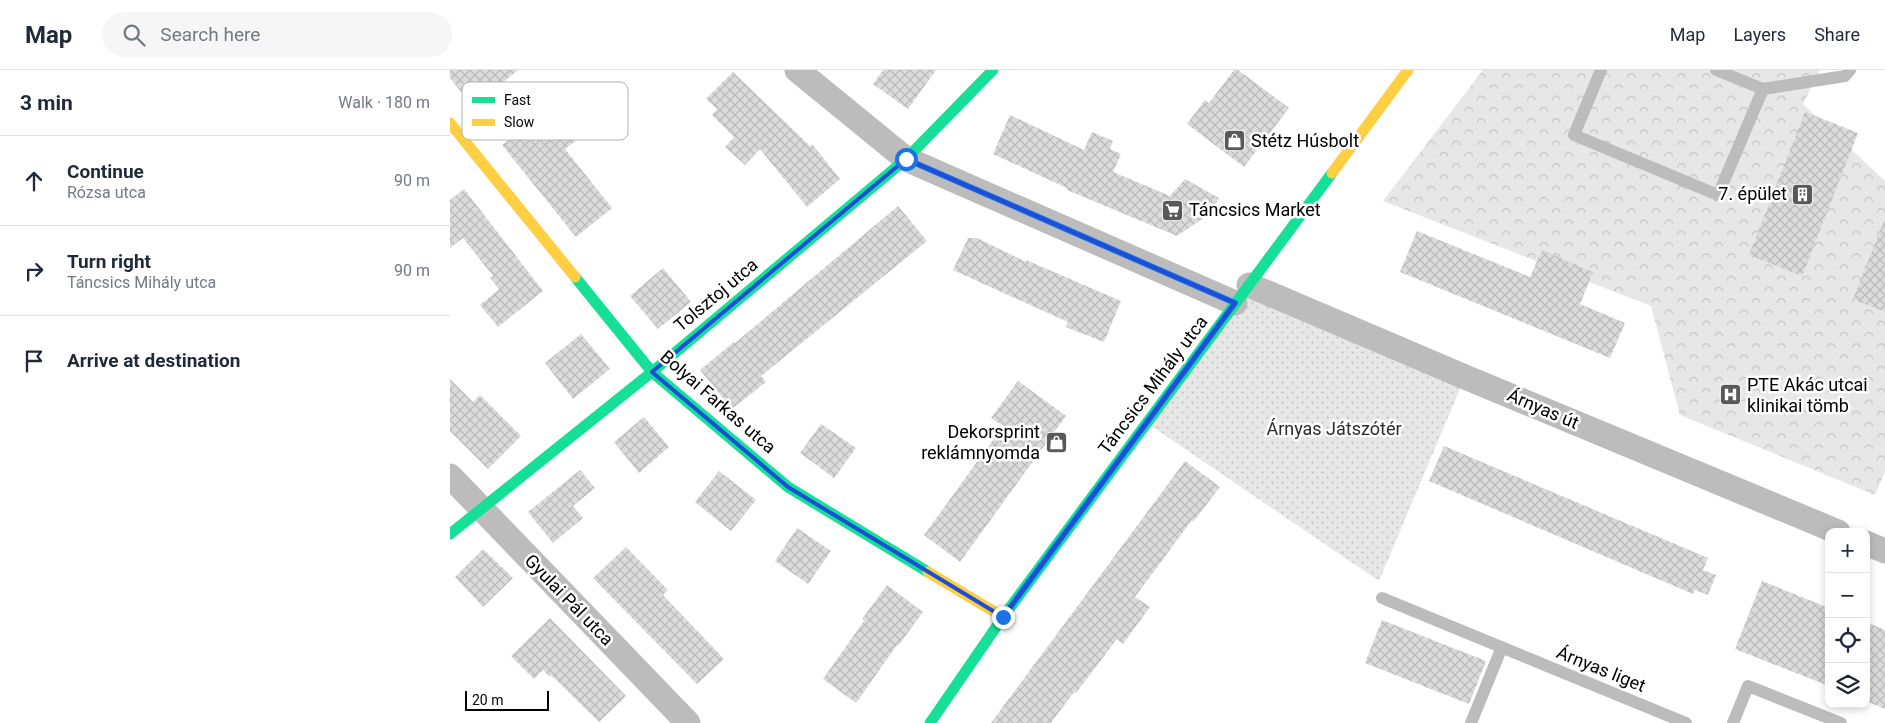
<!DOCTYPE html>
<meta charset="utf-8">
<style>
:root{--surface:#fff;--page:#f6f6f7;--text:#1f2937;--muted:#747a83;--line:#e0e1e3}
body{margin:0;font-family:Roboto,sans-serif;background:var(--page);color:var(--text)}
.controls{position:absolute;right:15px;bottom:15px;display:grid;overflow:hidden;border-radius:10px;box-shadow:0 2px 8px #0003}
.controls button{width:45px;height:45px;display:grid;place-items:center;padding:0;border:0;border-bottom:1px solid var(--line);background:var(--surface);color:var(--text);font:25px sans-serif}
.scale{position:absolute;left:15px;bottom:12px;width:84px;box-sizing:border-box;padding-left:5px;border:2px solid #000;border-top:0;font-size:14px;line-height:18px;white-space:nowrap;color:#000;-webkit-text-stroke:4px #fff;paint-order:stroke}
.stop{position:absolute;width:15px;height:15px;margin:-11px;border:4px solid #1a73e8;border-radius:50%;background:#fff}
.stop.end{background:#1a73e8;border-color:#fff;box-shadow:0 1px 5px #0008}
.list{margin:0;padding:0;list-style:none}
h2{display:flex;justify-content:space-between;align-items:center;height:65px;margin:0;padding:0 20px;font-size:21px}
h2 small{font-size:16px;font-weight:400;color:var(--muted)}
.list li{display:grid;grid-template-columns:32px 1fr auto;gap:15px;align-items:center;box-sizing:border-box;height:90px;padding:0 20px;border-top:1px solid var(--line)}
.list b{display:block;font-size:19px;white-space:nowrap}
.list p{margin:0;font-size:16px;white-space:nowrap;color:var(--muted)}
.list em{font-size:16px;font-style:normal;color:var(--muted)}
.icon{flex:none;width:28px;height:28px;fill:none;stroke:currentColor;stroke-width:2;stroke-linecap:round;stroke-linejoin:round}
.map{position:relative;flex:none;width:1435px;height:653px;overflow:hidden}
header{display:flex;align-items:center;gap:30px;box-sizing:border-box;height:70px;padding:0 25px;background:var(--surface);border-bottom:1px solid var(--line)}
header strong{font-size:24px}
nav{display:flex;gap:28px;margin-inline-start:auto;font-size:18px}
.search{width:350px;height:45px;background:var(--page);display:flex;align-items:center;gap:12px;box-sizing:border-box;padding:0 18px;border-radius:28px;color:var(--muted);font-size:19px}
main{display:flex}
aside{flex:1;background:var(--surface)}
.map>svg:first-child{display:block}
.forest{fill:url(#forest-crowns)}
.park{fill:url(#park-dots)}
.building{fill:url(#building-cross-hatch)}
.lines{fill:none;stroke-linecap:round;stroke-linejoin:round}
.lane{stroke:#bcbcbc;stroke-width:12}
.street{stroke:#bcbcbc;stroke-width:25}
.fast{stroke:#16e098;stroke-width:11}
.slow{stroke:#ffcf43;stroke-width:11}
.route{stroke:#1a73e8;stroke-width:6}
.marked{fill:none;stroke:#1d4ed8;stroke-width:4;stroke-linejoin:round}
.labels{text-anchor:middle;stroke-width:5;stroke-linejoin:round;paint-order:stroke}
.poi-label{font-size:18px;fill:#000;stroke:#fff;text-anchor:start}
.street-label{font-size:18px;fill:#000;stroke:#fff}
.park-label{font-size:18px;fill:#2b2b2b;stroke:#fff}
.key{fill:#fff;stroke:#b2b2b2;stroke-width:1}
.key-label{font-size:14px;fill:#000}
</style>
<header>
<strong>Map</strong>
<div class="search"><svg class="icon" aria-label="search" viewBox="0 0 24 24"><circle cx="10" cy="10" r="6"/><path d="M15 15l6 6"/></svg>Search here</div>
<nav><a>Map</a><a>Layers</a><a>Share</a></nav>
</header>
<main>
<aside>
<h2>3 min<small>Walk · 180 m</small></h2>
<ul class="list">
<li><svg class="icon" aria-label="ahead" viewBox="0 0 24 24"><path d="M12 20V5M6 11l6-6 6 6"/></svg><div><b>Continue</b><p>Rózsa utca</p></div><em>90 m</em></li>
<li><svg class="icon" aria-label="right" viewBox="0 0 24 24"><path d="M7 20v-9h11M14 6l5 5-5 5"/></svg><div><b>Turn right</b><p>Táncsics Mihály utca</p></div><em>90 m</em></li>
<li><svg class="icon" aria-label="arrive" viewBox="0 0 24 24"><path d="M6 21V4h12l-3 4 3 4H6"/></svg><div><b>Arrive at destination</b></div></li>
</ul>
</aside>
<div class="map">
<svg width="1435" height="653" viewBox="0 0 1435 653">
<defs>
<pattern id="forest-crowns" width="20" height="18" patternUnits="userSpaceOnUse" patternTransform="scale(1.25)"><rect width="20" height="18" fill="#e7e7e7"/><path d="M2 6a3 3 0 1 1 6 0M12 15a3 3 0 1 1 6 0" fill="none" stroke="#c4c4c4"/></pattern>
<pattern id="park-dots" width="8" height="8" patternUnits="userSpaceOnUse" patternTransform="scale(1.25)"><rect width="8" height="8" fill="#e7e7e7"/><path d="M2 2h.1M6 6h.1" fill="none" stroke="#c4c4c4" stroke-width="1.8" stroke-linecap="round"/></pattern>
<pattern id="building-cross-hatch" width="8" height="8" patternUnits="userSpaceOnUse" patternTransform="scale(1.25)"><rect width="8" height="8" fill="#dbdbdb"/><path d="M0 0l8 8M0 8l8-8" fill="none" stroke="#bababa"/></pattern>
</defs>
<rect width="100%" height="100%" fill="#fff"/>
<polygon class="forest" points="1033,0 1370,0 1353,34 1435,111 1435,402 1425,425 1230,345 1201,236 933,131"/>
<polygon class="park" points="799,215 1015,307 929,511 697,353"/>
<g class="building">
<polygon points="0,0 68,0 23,37 0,8"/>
<polygon points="433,0 486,0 458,39 423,14"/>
<polygon points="784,0 788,0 839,38 794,97 737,54 755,30 759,33"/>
<polygon points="283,2 360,76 362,74 390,109 357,137 310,79 295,95 275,77 284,67 262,45 267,39 256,29"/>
<polygon points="101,36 128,69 115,79 162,138 126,167 52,75"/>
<polygon points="1355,42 1408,63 1352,206 1299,185"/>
<polygon points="560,45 634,80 642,62 663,71 660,79 671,84 663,102 720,126 735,109 769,128 761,143 727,166 617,120 617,118 543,84"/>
<polygon points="14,119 93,221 48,257 30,235 49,219 40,208 43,206 13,168 0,178 0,130"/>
<polygon points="448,136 477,171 311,306 316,312 282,339 250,300 284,272 285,273"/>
<polygon points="1434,151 1435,151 1435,242 1403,229"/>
<polygon points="967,161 1080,207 1092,180 1143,202 1130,234 1175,253 1160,288 950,202"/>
<polygon points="518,168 527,168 576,192 576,190 671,231 654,272 616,257 618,252 503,200"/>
<polygon points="213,198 241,232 208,259 180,226"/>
<polygon points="131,264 160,299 123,329 95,293"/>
<polygon points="0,309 23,332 30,325 71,366 38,399 0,361"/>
<polygon points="568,311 616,346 510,492 474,465 553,356 541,348"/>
<polygon points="194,347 219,377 189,403 164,372"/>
<polygon points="371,354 406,378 384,408 350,383"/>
<polygon points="994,376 1258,488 1253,500 1266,505 1258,525 1245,520 1243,524 979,411"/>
<polygon points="735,391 770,417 743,452 742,450 685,527 700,537 673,574 667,569 626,623 624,622 601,653 541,653"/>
<polygon points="130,400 145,418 123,436 133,448 103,473 78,442"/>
<polygon points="269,401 306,430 281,461 245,432"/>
<polygon points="347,458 381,481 358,514 325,491"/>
<polygon points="176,477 218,520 213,525 274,589 247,614 143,508"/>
<polygon points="33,479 63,508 33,537 5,507"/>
<polygon points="1312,511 1379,538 1379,616 1285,579"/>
<polygon points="437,515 473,542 448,576 447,575 406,633 373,609 414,551 412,549"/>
<polygon points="100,548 176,626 149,652 101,605 100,607 93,600 84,609 61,586"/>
<polygon points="932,550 1036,591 1019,634 915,593"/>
<polygon points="1416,552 1435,560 1435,639 1416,631"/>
</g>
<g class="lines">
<g class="lane">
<polyline points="1151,0 1124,65 1268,125 1313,19"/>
<polyline points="1266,0 1313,19 1395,6 1400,0"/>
<polyline points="932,528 1236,653"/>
<polyline points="1021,653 1052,577"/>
<polyline points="1283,653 1298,616 1391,653"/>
</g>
<g class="street">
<polyline points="347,0 456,89 785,233"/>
<polyline points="799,215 1015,307 1388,462"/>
<polyline points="0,406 238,653"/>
<polyline points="1416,473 1435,481"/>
</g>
<g class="fast">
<polyline points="125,207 202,302 338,417 478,502"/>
<polyline points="0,464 202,302 456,89 543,0"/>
<polyline points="480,653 553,547 882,103"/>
</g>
<g class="slow">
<polyline points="0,53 125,207"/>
<polyline points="882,103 958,0"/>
<polyline points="478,502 553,547"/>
</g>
</g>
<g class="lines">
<polyline class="route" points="456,89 785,233 553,547"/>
</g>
<path class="marked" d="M456 89 785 233 553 547 338 417 202 302Z"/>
<defs>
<symbol id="shop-square" viewBox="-11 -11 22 22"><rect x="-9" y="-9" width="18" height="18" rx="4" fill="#595959" stroke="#fff"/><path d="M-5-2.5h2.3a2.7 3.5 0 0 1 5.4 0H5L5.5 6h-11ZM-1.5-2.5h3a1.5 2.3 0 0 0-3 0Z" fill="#fff"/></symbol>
<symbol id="building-square" viewBox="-11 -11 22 22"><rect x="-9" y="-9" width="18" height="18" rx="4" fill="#595959" stroke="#fff"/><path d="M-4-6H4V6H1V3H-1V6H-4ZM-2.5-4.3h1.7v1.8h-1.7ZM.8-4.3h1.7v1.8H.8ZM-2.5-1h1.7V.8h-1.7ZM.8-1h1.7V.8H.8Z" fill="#fff"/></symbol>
<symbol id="supermarket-square" viewBox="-11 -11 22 22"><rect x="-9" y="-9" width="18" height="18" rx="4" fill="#595959" stroke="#fff"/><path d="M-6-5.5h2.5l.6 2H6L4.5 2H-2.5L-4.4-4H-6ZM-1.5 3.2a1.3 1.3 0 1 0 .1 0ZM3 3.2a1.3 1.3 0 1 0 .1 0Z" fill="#fff"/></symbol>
<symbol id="hospital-square" viewBox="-11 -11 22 22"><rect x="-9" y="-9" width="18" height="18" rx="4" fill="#595959" stroke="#fff"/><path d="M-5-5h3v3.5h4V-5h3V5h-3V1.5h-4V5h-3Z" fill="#fff"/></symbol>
</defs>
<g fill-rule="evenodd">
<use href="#shop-square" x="772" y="58" width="25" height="25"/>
<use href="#building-square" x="1340" y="112" width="25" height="25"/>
<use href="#supermarket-square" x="710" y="128" width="25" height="25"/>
<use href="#hospital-square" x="1268" y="312" width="25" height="25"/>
<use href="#shop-square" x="594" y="360" width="25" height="25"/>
</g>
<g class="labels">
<g class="poi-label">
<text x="801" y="77">Stétz Húsbolt</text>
<text x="1337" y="130" text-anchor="end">7. épület</text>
<text x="739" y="146">Táncsics Market</text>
<text x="1297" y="321">PTE Akác utcai<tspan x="1297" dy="21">klinikai tömb</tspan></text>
<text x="590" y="368" text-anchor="end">Dekorsprint<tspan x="590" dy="21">reklámnyomda</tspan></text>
</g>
<g class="street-label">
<text transform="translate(266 225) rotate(-40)" y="6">Tolsztoj utca</text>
<text transform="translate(703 315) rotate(-53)" y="6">Táncsics Mihály utca</text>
<text transform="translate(268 332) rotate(41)" y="6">Bolyai Farkas utca</text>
<text transform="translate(1093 339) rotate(23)" y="6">Árnyas út</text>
<text transform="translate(119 530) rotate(46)" y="6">Gyulai Pál utca</text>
<text transform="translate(1151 599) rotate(22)" y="6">Árnyas liget</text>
</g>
<g class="park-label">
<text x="884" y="365">Árnyas Játszótér</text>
</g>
</g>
<rect x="12" y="12" width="166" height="58" rx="8" class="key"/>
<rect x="22" y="27" width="23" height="6" fill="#16e098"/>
<rect x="22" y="49" width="23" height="7" fill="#ffcf43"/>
<g class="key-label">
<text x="54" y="35">Fast</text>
<text x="54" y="57">Slow</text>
</g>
</svg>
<div class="controls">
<button>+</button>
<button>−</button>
<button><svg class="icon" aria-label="locate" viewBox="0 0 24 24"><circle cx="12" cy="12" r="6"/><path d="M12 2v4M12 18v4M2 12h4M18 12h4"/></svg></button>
<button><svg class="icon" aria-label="layers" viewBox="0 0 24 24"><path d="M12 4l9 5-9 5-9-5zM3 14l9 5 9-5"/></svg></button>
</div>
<div class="scale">20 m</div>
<div class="stop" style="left:456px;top:89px"></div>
<div class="stop end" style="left:553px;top:547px"></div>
</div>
</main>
